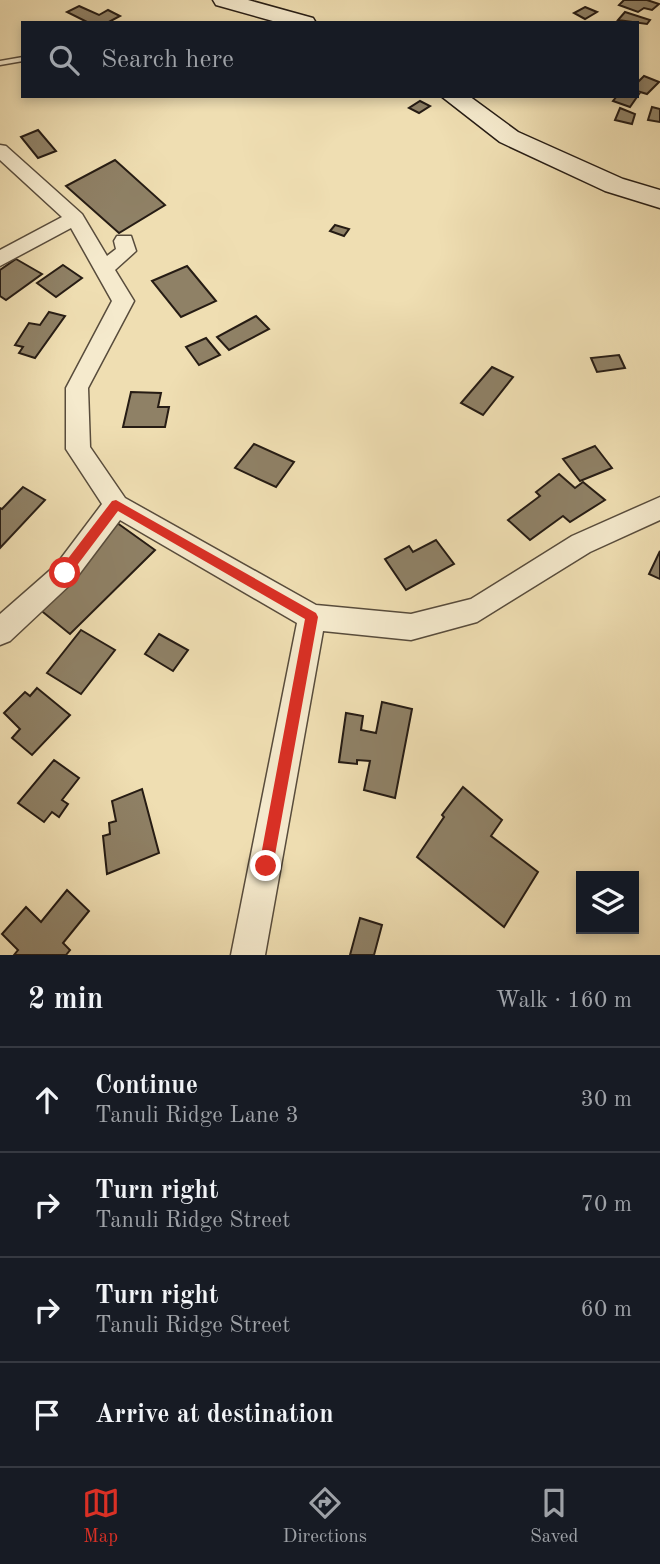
<!DOCTYPE html>
<meta charset="utf-8">
<style>
:root{--surface:#171b24;--page:#20242c;--text:#f1f3f6;--muted:#9ea1a6;--line:#363941;--accent:#d93025}
body{margin:0;font-family:"Old Standard TT",serif;background:var(--page);color:var(--text)}
.controls{position:absolute;right:21px;bottom:21px;display:grid;overflow:hidden;border-radius:0px;box-shadow:0 4px 10px #0003}
.controls button{width:63px;height:63px;display:grid;place-items:center;padding:0;border:0;border-bottom:2px solid var(--line);background:var(--surface);color:var(--text);font:35px sans-serif}
.stop{position:absolute;width:21px;height:21px;margin:-16px;border:5px solid #d93025;border-radius:50%;background:#fff}
.stop.end{background:#d93025;border-color:#fff;box-shadow:0 2px 7px #0008}
.list{margin:0;padding:0;list-style:none}
h2{display:flex;justify-content:space-between;align-items:center;height:91px;margin:0;padding:0 28px;font-size:30px}
h2 small{font-size:23px;font-weight:400;color:var(--muted)}
.list li{display:grid;grid-template-columns:46px 1fr auto;gap:21px;align-items:center;box-sizing:border-box;height:105px;padding:0 28px;border-top:2px solid var(--line)}
.list b{display:block;font-size:26px;white-space:nowrap}
.list p{margin:0;font-size:23px;white-space:nowrap;color:var(--muted)}
.list em{font-size:23px;font-style:normal;color:var(--muted)}
.icon{flex:none;width:38px;height:38px;fill:none;stroke:currentColor;stroke-width:2;stroke-linecap:round;stroke-linejoin:round}
.map{position:relative;flex:none;width:660px;height:955px;overflow:hidden}
.search{position:absolute;background:var(--surface);box-shadow:0 4px 10px #0003;left:21px;right:21px;top:21px;height:77px;display:flex;align-items:center;gap:18px;box-sizing:border-box;padding:0 24px;border-radius:0px;color:var(--muted);font-size:26px}
.sheet{height:511px;background:var(--surface)}
nav{display:flex;justify-content:space-around;align-items:center;box-sizing:border-box;height:98px;border-top:2px solid var(--line);background:var(--surface);font-size:19px;color:var(--muted)}
nav a{display:grid;justify-items:center;gap:4px}
nav .on{color:var(--accent)}
.map>svg:first-child{display:block}
.building{fill:#8f8166;stroke:#261c14;stroke-width:2}
.lines{fill:none;stroke-linecap:round;stroke-linejoin:round}
.lane-casing{stroke:#584c3c;stroke-width:3}
.street-casing{stroke:#584c3c;stroke-width:3}
.secondary-casing{stroke:#261c14;stroke-width:3}
.lane{fill:#f5eacd;fill-rule:evenodd}
.street{fill:#f5eacd;fill-rule:evenodd}
.secondary{fill:#f5eacd;fill-rule:evenodd}
.route{fill:#d93025}
</style>
<div class="map">
<svg width="660" height="955" viewBox="0 0 660 955">
<rect width="100%" height="100%" fill="#efdeb2"/>
<filter id="stains"><feTurbulence type="fractalNoise" baseFrequency=".00286" numOctaves="4"/><feColorMatrix values="0 0 0 0 .2 0 0 0 0 .09 0 0 0 0 .02 0 0 0 .5 -.17"/></filter>
<radialGradient id="worn" r=".72"><stop offset=".6" stop-color="#630" stop-opacity="0"/><stop offset="1" stop-color="#630" stop-opacity=".3"/></radialGradient>
<g class="building">
<polygon points="624,0 647,0 659,4 652,10 644,8 638,12 619,5"/>
<polygon points="79,6 99,15 108,10 120,16 107,23 89,23 67,12"/>
<polygon points="585,7 597,12 585,19 574,13"/>
<polygon points="625,12 650,20 647,24 618,20"/>
<polygon points="644,76 659,82 647,94 637,91 637,83"/>
<polygon points="637,94 639,94 630,107 613,101 617,96 637,96"/>
<polygon points="420,101 430,106 419,113 409,108"/>
<polygon points="652,107 660,109 660,122 648,120"/>
<polygon points="620,108 635,114 632,124 615,120"/>
<polygon points="38,130 56,151 38,158 21,137"/>
<polygon points="115,160 165,205 119,233 66,186"/>
<polygon points="335,225 349,229 344,236 330,231"/>
<polygon points="16,259 42,274 6,300 0,296 0,270"/>
<polygon points="63,265 82,278 56,297 37,283"/>
<polygon points="187,266 216,301 181,317 152,281"/>
<polygon points="49,312 65,316 35,358 19,353 23,347 15,345 29,323 40,325"/>
<polygon points="256,316 269,329 229,350 217,337"/>
<polygon points="206,338 220,355 199,365 186,347"/>
<polygon points="619,355 625,368 597,372 591,358"/>
<polygon points="492,367 513,377 483,415 461,403"/>
<polygon points="131,392 161,393 158,407 169,407 165,427 123,427"/>
<polygon points="254,444 294,462 276,487 235,468"/>
<polygon points="595,446 612,468 580,481 563,459"/>
<polygon points="559,474 575,488 583,482 605,500 570,522 563,516 530,540 508,520 540,496 536,492"/>
<polygon points="23,487 45,500 0,548 0,508 2,509"/>
<polygon points="113,520 155,550 70,634 28,600"/>
<polygon points="436,540 454,564 406,590 385,559 409,546 413,552"/>
<polygon points="660,551 660,579 649,574"/>
<polygon points="81,630 115,650 81,694 47,673"/>
<polygon points="159,634 188,650 173,671 145,654"/>
<polygon points="37,688 70,715 32,755 12,738 20,729 4,713 25,692 30,696"/>
<polygon points="382,702 412,709 395,798 364,790 370,761 357,760 357,764 339,762 346,713 363,716 361,730 376,733"/>
<polygon points="54,760 79,778 62,800 68,804 59,817 52,812 44,822 18,803"/>
<polygon points="463,787 502,820 491,836 538,872 504,927 417,857 444,817 442,815"/>
<polygon points="142,789 159,853 107,874 103,836 110,834 109,823 116,821 112,801"/>
<polygon points="67,890 89,911 63,943 70,950 66,955 14,955 18,950 2,934 26,907 41,922"/>
<polygon points="360,918 382,925 374,955 350,955"/>
</g>
<g class="lines">
<defs>
<polygon id="lane" points="23,57 23,61 0,65 0,61"/>
<polygon id="street" points="0,145 6,146 82,214 107,256 116,249 114,241 117,236 131,236 136,251 115,270 134,301 88,388 90,447 125,498 316,605 411,614 471,599 572,536 660,497 660,520 590,552 477,622 411,640 323,631 265,955 231,955 297,623 120,520 74,581 10,641 0,645 0,614 56,565 102,504 66,449 66,388 112,301 71,228 0,266 0,250 62,217 0,160"/>
<g id="secondary">
<polygon points="213,0 248,0 313,18 316,23 280,23 216,5"/>
<polygon points="441,96 469,96 518,132 623,179 660,190 660,208 605,191 500,142"/>
</g>
</defs>
<use href="#lane" class="lane-casing"/>
<use href="#street" class="street-casing"/>
<use href="#secondary" class="secondary-casing"/>
<use href="#lane" class="lane"/>
<use href="#street" class="street"/>
<use href="#secondary" class="secondary"/>
</g>
<polygon class="route" points="116,500 316,613 318,617 273,866 271,872 266,874 261,872 259,866 305,619 118,511 69,576 60,576 60,569 112,501"/>
<rect width="100%" height="100%" filter="url(#stains)"/>
<rect width="100%" height="100%" fill="url(#worn)"/>
</svg>
<div class="controls">
<button><svg class="icon" aria-label="layers" viewBox="0 0 24 24"><path d="M12 4l9 5-9 5-9-5zM3 14l9 5 9-5"/></svg></button>
</div>
<div class="stop" style="left:65px;top:573px"></div>
<div class="stop end" style="left:266px;top:866px"></div>
<div class="search"><svg class="icon" aria-label="search" viewBox="0 0 24 24"><circle cx="10" cy="10" r="6"/><path d="M15 15l6 6"/></svg>Search here</div>
</div>
<section class="sheet">
<h2>2 min<small>Walk · 160 m</small></h2>
<ul class="list">
<li><svg class="icon" aria-label="ahead" viewBox="0 0 24 24"><path d="M12 20V5M6 11l6-6 6 6"/></svg><div><b>Continue</b><p>Tanuli Ridge Lane 3</p></div><em>30 m</em></li>
<li><svg class="icon" aria-label="right" viewBox="0 0 24 24"><path d="M7 20v-9h11M14 6l5 5-5 5"/></svg><div><b>Turn right</b><p>Tanuli Ridge Street</p></div><em>70 m</em></li>
<li><svg class="icon" aria-label="right" viewBox="0 0 24 24"><path d="M7 20v-9h11M14 6l5 5-5 5"/></svg><div><b>Turn right</b><p>Tanuli Ridge Street</p></div><em>60 m</em></li>
<li><svg class="icon" aria-label="arrive" viewBox="0 0 24 24"><path d="M6 21V4h12l-3 4 3 4H6"/></svg><div><b>Arrive at destination</b></div></li>
</ul>
</section>
<nav>
<a class="on"><svg class="icon" aria-label="map" viewBox="0 0 24 24"><path d="M3 6l6-2 6 2 6-2v14l-6 2-6-2-6 2zM9 4v14M15 6v14"/></svg>Map</a>
<a><svg class="icon" aria-label="directions" viewBox="0 0 24 24"><path d="M12 3l9 9-9 9-9-9zM9 14v-3h6M13 9l2 2-2 2"/></svg>Directions</a>
<a><svg class="icon" aria-label="saved" viewBox="0 0 24 24"><path d="M7 4h10v16l-5-4-5 4z"/></svg>Saved</a>
</nav>
